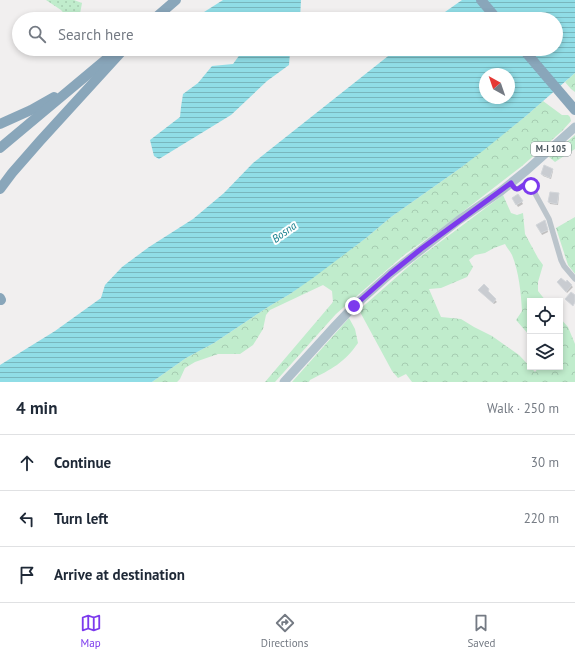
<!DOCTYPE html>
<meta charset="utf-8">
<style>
:root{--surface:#fff;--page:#f2f2f3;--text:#1f2937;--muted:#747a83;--line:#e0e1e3;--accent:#7c3aed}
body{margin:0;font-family:"PT Sans",sans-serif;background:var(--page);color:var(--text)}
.controls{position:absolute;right:12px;bottom:12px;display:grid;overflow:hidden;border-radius:0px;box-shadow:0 2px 6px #0003}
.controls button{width:36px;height:36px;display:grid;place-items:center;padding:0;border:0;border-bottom:1px solid var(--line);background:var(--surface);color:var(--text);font:20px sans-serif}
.compass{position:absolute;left:479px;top:68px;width:36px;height:36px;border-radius:50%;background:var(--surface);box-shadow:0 2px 6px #0003;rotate:320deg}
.stop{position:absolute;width:12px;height:12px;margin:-9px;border:3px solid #7c3aed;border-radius:50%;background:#fff}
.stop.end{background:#7c3aed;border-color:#fff;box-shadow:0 1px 4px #0008}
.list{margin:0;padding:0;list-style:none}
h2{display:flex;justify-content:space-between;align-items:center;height:52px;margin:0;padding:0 16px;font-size:17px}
h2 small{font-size:13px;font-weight:400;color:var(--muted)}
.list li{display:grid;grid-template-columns:26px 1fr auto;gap:12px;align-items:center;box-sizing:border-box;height:56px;padding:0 16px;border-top:1px solid var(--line)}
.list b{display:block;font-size:15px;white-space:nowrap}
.list em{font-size:13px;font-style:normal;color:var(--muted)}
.icon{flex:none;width:22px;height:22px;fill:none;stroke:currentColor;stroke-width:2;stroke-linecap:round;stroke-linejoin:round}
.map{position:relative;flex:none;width:575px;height:382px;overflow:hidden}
.search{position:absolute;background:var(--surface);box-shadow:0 2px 6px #0003;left:12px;right:12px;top:12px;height:44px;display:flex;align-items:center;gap:10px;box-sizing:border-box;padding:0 14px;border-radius:22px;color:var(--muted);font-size:15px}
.sheet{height:220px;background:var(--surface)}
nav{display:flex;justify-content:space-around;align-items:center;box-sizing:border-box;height:56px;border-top:1px solid var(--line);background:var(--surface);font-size:11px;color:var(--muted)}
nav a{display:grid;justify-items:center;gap:2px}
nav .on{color:var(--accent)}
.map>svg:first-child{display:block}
.grass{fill:url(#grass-dots)}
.forest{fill:url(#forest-crowns)}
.water{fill:url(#water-rules);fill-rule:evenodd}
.shadow{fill:#0003}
.building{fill:#c9ccd1;stroke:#d3d6da}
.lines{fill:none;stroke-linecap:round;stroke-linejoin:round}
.street{stroke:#bbc4cb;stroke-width:5.5}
.primary{stroke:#b0c1cc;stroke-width:9}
.highway{stroke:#89a6ba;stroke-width:10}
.route{stroke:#7c3aed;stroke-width:5}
.labels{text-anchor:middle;stroke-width:4;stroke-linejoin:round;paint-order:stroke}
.shield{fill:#fff;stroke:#7f878c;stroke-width:1}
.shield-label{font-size:9px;font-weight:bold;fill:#48545b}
.water-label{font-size:11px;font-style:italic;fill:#157e8b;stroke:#fff}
</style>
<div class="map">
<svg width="575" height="382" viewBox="0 0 575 382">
<defs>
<pattern id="grass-dots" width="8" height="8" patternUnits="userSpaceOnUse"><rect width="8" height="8" fill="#c0eccc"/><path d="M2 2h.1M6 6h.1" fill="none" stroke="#a6ccb1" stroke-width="1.8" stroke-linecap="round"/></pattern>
<pattern id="forest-crowns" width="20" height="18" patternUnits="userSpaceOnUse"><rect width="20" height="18" fill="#c0eccc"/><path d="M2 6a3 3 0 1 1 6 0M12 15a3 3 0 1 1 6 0" fill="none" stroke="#a6ccb1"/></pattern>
<pattern id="water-rules" width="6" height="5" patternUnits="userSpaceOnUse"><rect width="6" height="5" fill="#90dde6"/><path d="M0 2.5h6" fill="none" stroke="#78b6bd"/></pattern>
</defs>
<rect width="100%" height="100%" fill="#f1efef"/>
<polygon class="grass" points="46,0 74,0 82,3 79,19 69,19 61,10"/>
<g class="forest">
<polygon points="575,73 575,92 571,89 565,82"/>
<polygon points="543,101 562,115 568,115 570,117 571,121 562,131 522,166 439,230 404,255 336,314 275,382 265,382 333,302 332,291 323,285 270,310 266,315 263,329 253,345 240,354 218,354 195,362 185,368 180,379 177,382 152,382 186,358 214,343 268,307 290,294 366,238 391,217 459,169 526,116"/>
<polygon points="575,135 575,149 555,162 549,157"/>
<path d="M503 195 511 213 517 215 523 213 525 234 538 258 543 265 538 282V291L546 301H530V336L516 320 522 311C521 293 519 272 512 255 510 251 507 248 505 244L494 248 485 253 475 255 469 260 473 267 467 277 441 288 429 289 441 317 461 319 474 327 492 336 519 355 535 372 539 367H560V318L568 327 575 344V382H412L406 374 398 378 392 371 359 310 416 260Z"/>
<polygon points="575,217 575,274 568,265 556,228"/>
<path d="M349 318 355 329 358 343C344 363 332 369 310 380L309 382H292Z"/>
</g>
<g class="water">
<polygon points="223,0 301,0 300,19 193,19"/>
<path d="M462 0H575V73L526 116 484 150 459 169 391 217 366 238 313 278 290 294 268 307 214 343 186 358 152 382H0V365L55 331 101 298 105 285 122 267 149 247 193 219 224 193 253 163 397 49H556V19H435ZM485 74H509V98H485Z"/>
<polygon points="238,49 288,49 290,52 289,65 267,81 231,115 159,159 154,156 150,140 180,117 181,107 183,94 198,83 212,66 233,64 241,53"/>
</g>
<g class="shadow">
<polygon points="552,169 553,171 551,179 543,176 542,174"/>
<polygon points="558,194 559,196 558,205 550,204 549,202"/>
<polygon points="518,195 523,204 518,207 513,198"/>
<polygon points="545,223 548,232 542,235 537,225"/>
<polygon points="567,282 573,287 567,293 560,284 566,283"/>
<polygon points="488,290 489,292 488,293 497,302 494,304 481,292"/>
</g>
<g class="building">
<polygon points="544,165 553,169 550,178 541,174"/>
<polygon points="550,192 559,193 557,204 548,202"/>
<polygon points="518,194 523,201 516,205 512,198"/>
<polygon points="545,220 548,230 541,233 536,225"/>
<polygon points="561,278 566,282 567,280 572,285 566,292 557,282"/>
<polygon points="484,284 489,289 488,291 496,299 493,303 478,290"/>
<polygon points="571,292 575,295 575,302 573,306 565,299"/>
</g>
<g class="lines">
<path class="street" d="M511 183C519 198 521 179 531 186L549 219 561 260 564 266 575 279"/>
<polyline class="primary" points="284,382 335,326 354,306 390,274 459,220 501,191 527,170 575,127"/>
<g class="highway">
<polyline points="481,0 497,19"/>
<polyline points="154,19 176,0"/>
<polyline points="523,49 575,110"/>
<polyline points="0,124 31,110 54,97"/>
<polyline points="0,148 110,56"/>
<polyline points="0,189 12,173 40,141 124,49"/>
<polyline points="0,298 1,300"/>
</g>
</g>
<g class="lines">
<path class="route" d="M354 306 390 274 421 249 511 183C519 198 521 179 531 186"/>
</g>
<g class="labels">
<rect class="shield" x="531" y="142" width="40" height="14" rx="3"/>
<g class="shield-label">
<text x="551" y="152">M-I 105</text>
</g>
<g class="water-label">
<text transform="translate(284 232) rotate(-36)" y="4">Bosna</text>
</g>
</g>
</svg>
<div class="controls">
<button><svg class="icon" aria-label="locate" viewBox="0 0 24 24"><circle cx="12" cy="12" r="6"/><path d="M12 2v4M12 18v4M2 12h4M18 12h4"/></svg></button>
<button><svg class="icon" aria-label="layers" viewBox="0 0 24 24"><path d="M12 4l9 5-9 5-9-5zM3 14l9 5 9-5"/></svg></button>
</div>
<svg class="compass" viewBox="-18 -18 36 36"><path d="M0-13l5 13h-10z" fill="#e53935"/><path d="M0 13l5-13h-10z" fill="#747a83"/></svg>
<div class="stop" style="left:531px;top:186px"></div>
<div class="stop end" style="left:354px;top:306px"></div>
<div class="search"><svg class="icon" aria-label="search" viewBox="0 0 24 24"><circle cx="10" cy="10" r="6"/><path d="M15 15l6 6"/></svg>Search here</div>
</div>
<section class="sheet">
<h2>4 min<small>Walk · 250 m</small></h2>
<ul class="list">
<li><svg class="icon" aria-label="ahead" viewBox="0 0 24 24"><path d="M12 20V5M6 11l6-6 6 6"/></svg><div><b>Continue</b></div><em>30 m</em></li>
<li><svg class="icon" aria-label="left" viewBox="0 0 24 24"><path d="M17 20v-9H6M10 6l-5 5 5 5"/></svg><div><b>Turn left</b></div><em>220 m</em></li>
<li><svg class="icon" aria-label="arrive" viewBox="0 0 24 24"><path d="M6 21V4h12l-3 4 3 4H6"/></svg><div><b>Arrive at destination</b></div></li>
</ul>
</section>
<nav>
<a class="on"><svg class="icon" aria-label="map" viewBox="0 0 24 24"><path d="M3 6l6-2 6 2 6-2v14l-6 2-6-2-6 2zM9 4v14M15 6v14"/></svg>Map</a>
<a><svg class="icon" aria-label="directions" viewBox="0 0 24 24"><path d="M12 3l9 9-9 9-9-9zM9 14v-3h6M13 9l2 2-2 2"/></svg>Directions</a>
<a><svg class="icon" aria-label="saved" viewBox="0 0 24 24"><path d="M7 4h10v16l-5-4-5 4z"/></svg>Saved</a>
</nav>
